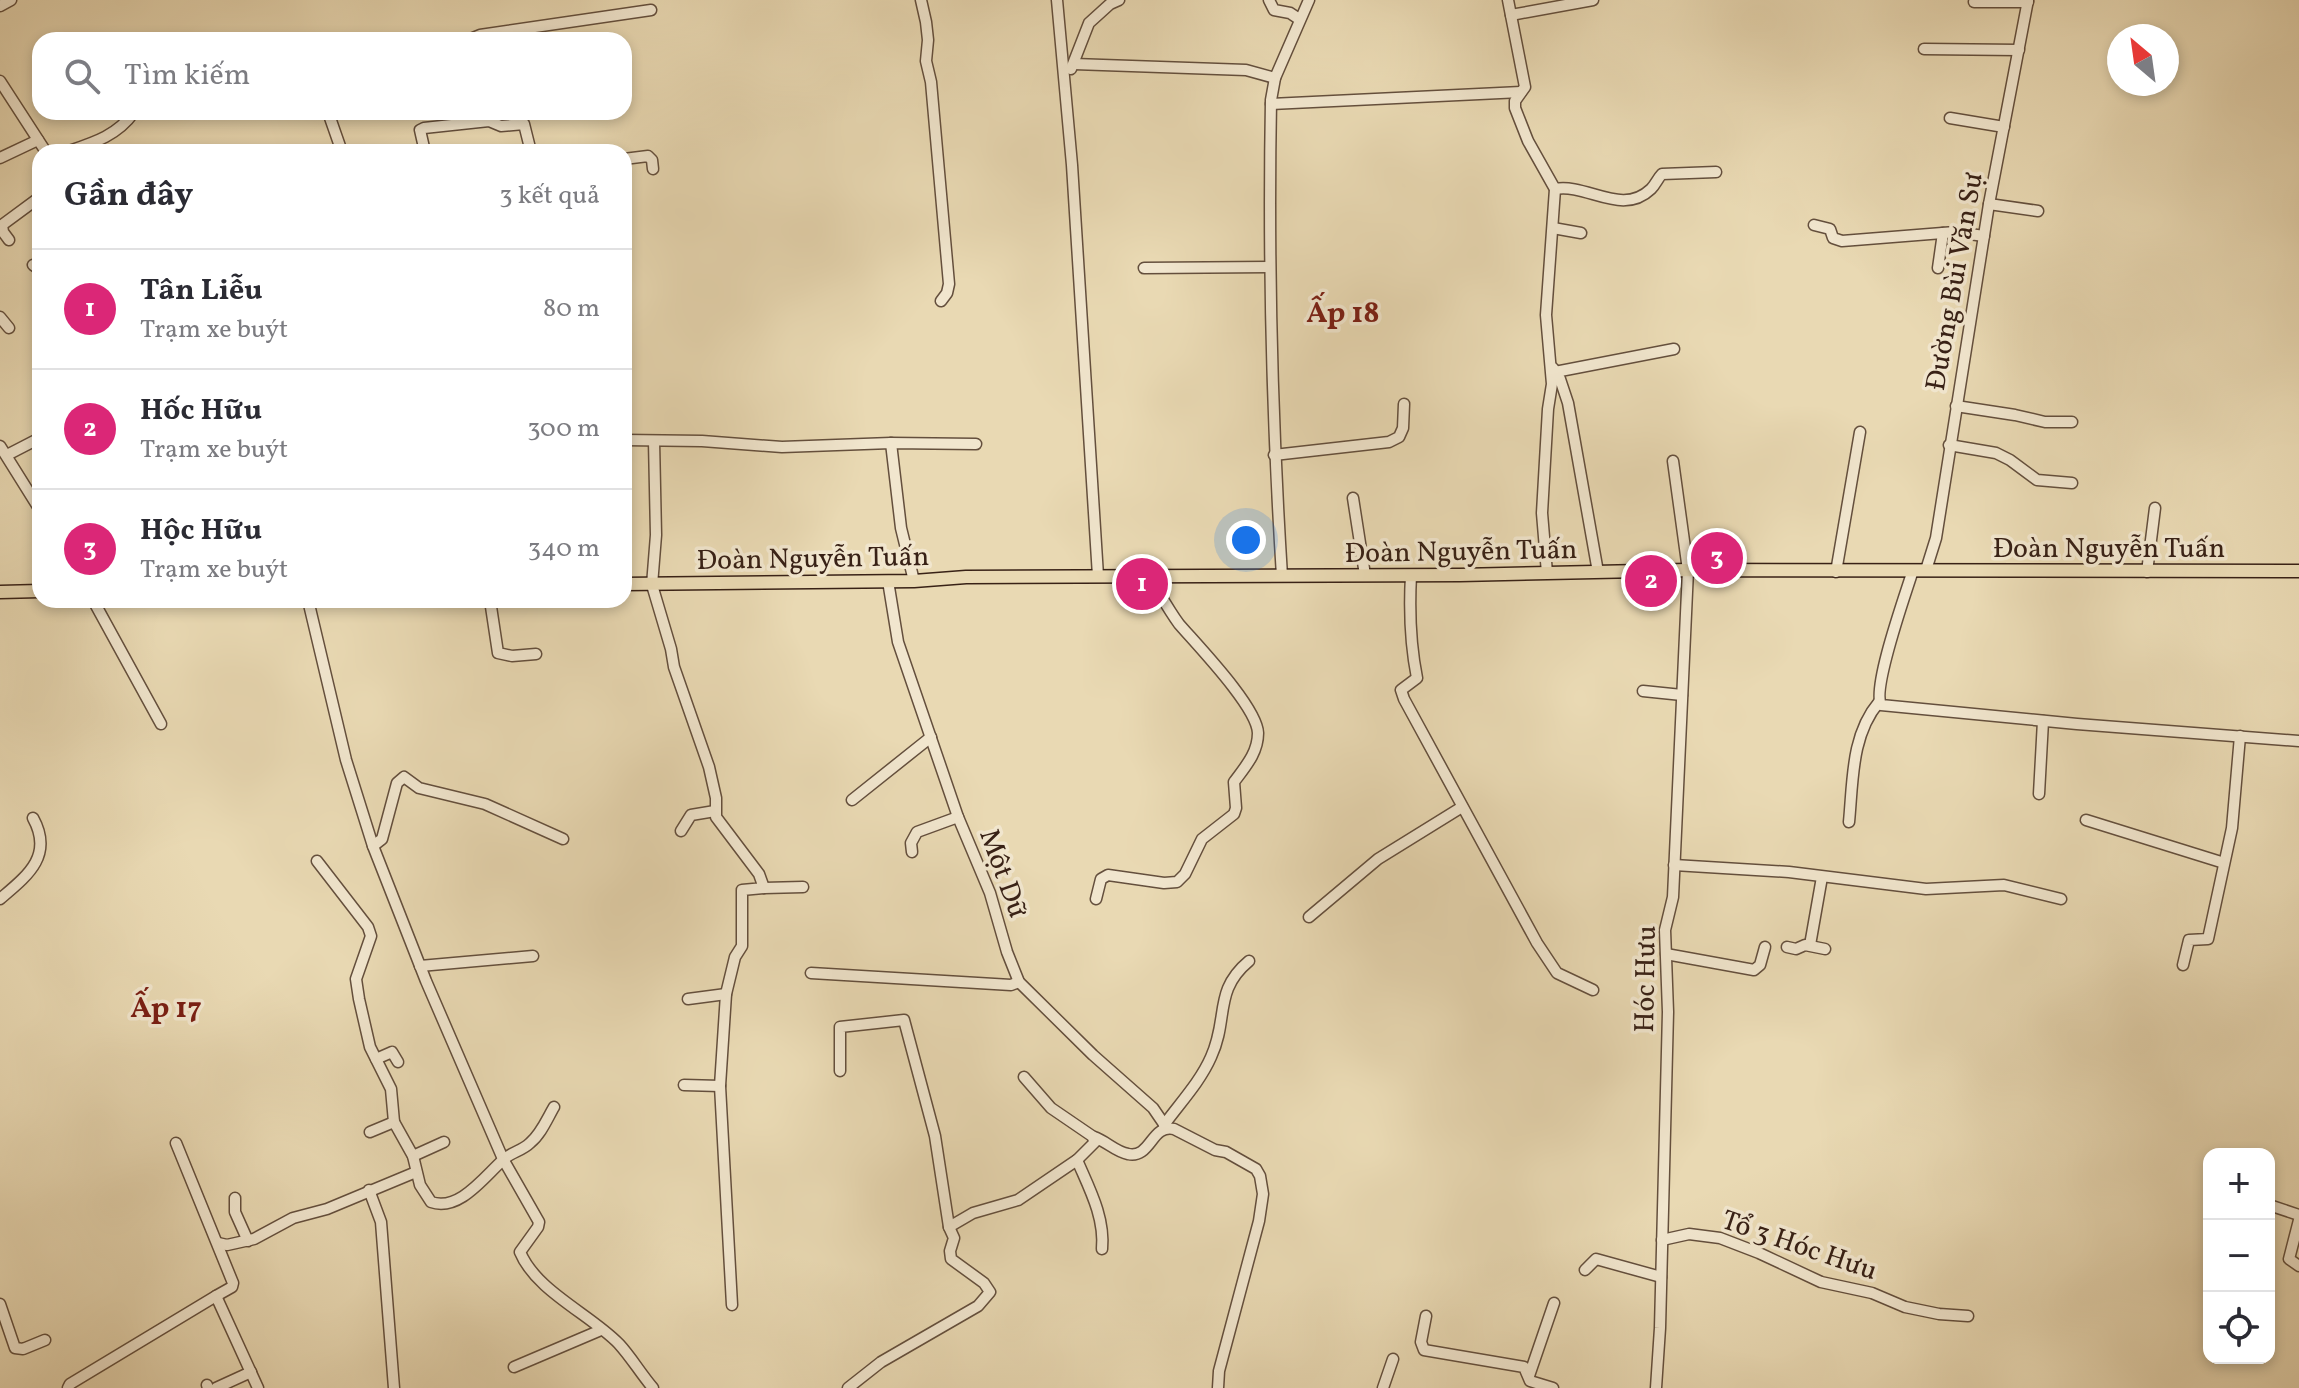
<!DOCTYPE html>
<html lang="vi">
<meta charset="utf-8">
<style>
:root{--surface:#fff;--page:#f2f2f3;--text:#2b2b33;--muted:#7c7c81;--line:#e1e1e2;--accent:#db2777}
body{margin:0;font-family:Vollkorn,serif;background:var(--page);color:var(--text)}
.controls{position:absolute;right:24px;bottom:24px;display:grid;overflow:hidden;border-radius:16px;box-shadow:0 4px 12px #0003}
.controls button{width:72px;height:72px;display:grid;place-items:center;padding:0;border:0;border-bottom:2px solid var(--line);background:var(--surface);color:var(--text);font:40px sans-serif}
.compass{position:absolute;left:2107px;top:24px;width:72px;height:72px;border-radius:50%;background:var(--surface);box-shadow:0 4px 12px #0003;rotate:331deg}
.you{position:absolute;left:1246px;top:540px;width:28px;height:28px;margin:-20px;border:6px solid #fff;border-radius:50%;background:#1a73e8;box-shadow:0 0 0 12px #1a73e833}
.badge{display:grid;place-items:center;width:52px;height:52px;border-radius:50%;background:var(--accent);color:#fff;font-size:26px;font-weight:700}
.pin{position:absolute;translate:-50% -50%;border:4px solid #fff;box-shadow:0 2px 8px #0006}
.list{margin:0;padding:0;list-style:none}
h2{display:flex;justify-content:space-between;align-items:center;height:104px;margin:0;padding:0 32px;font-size:34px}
h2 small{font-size:26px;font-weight:400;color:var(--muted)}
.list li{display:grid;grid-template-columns:52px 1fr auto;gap:24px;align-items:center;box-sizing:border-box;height:120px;padding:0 32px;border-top:2px solid var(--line)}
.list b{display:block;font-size:30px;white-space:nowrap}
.list p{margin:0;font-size:26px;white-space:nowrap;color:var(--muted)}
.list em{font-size:26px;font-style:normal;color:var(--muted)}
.icon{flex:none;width:44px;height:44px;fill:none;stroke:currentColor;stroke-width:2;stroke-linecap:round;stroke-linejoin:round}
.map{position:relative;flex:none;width:2299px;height:1388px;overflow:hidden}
.search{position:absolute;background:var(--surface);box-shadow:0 4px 12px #0003;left:32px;top:32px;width:600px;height:88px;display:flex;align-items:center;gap:20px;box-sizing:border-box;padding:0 28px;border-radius:24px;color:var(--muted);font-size:30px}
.panel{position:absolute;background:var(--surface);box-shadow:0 4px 12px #0003;left:32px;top:144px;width:600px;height:464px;border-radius:24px}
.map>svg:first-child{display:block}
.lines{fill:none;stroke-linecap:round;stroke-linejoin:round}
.minor-casing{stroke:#644f3d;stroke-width:13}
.major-casing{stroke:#382116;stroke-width:15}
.minor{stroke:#f1e6ce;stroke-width:10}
.major{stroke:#e9d9b3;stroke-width:12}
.labels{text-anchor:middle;stroke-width:7;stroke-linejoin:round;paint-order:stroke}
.street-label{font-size:28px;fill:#382116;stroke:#f1e6ce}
.neighbourhood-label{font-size:30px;font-weight:bold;fill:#7a1f14;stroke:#f1e6ce}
</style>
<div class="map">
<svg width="2299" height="1388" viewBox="0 0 2299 1388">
<rect width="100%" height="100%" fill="#e9d9b3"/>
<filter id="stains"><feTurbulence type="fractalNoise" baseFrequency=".0025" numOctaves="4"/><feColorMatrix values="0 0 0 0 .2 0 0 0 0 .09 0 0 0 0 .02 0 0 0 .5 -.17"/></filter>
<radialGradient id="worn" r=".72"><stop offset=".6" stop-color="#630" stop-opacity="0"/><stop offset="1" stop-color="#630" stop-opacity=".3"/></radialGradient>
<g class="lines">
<defs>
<g id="minor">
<polyline points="921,0 926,22 928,40 926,61 931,82 949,284 947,293 941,301"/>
<polyline points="1057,0 1072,165 1098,576"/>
<polyline points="1269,0 1274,10 1290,13 1299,19"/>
<polyline points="1508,0 1525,87 1515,101 1515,108 1528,141 1555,189 1546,315 1552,384 1548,409 1542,513 1547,573"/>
<polyline points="1974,2 2028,2"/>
<polyline points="0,6 11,0"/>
<polyline points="1511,15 1593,0"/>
<polyline points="468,40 480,35 651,10"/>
<polyline points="1924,49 2019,50"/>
<polyline points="1074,64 1246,70 1275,78"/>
<polyline points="1071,69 1089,23 1110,4 1119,0"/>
<polyline points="0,81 46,152"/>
<polyline points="1271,104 1521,92"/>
<polyline points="328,112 342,152"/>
<polyline points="1950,118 2004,127"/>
<path d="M66 152C93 143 117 136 134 112"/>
<polyline points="425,152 420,130 424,128 489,121 501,126 524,124 531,152"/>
<polyline points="0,158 38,140"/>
<polyline points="624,159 648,156 652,160 653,169"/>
<path d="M1555 189C1587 183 1622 217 1651 189 1656 184 1658 178 1662 174L1716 172"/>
<polyline points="1989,204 2038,211"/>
<polyline points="1814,225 1830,229 1833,238 1842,241 1955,232 1984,236"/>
<polyline points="1553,228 1581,233"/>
<polyline points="9,240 3,232 2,225 40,197"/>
<polyline points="33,265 40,270"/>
<polyline points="1144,268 1269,267"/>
<polyline points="1938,268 1943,233"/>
<polyline points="0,317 9,328"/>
<polyline points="1553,368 1560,379 1568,403 1598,572"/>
<polyline points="1555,372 1674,349"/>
<polyline points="1956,406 2015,415 2045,422 2072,422"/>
<polyline points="624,440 702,441 782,447 891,443 976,444"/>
<polyline points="654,441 656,535 652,585 671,649 674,667 709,767 716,798 716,817 759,874 764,888 742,890 742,946 735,957 726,994 720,1086 732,1305"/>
<polyline points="891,443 901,528 914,581"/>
<polyline points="1949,445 1996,453 2010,460 2037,480 2072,483"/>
<polyline points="0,446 40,510"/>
<polyline points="7,455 40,438"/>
<polyline points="1274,455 1389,442 1399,437 1403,428 1404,404"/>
<polyline points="1353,498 1365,575"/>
<path d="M1913 570C1906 593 1872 687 1881 705L2077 724 2299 741"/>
<polyline points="1926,570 1936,538 1989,204 2028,0"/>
<polyline points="1836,572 1860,432"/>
<polyline points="2147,572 2155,508"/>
<path d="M1411 575C1409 611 1410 643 1417 678L1401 690 1404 699 1537 943 1557 973 1593 990"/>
<path d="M1282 576C1272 417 1268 259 1271 100L1275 78 1309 0"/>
<polyline points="888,581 898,642 958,817 990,893 1007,952 1019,982 1093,1055 1153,1108 1166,1127"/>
<polyline points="93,600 161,724"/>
<path d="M308 600 346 760 373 846 426 981 503 1159 539 1222 538 1227 520 1252C536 1291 590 1314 619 1344 631 1357 641 1374 653 1388"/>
<polyline points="490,600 498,653 512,656 536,654"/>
<polyline points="1643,691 1682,695"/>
<polyline points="2039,794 2043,721"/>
<polyline points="852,800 931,737"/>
<polyline points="2086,820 2221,862"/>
<path d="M1849 822C1853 781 1851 735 1879 702"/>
<polyline points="681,831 691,815 715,811"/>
<polyline points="373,846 382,839 397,783 404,777 419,788 485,804 563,839"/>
<polyline points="912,852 911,843 917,832 958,817"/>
<polyline points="317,861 368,927 371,936 356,979 359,999 370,1047 391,1089 394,1122"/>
<polyline points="1674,865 1789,872 1926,889 2004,885 2061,899"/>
<polyline points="764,888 803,887"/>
<path d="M0 899C27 876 54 856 33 818"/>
<path d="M1096 899 1101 879 1108 875 1164 883 1177 882 1185 874 1202 839 1234 814 1236 808 1234 782C1245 767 1258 753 1258 733 1257 707 1198 646 1179 624 1168 609 1159 592 1149 576"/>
<polyline points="1309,917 1378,859 1462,807"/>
<polyline points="1810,945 1822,877"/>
<polyline points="1787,947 1796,949 1805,945 1825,949"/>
<polyline points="1666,954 1754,970 1760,965 1765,947"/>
<polyline points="2183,965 2189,940 2208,939 2232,828 2240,736"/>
<polyline points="420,966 533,956"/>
<polyline points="811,973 1011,985 1019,982"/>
<polyline points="688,999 726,994"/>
<polyline points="376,1059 392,1052 398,1062"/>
<polyline points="840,1071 840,1027 904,1020 935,1136 949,1227 954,1238 950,1251 951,1259 984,1283 990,1292 978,1306 881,1362 848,1388"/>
<polyline points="684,1085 720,1086"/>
<path d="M1164 1125C1180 1103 1200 1082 1211 1057 1229 1018 1213 991 1249 961"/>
<path d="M370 1132 394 1122 413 1156 420 1185 431 1202C459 1212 484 1177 503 1160 511 1152 522 1151 530 1143 541 1134 547 1119 554 1107"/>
<path d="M1094 1137C1106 1141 1116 1152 1128 1154 1151 1159 1151 1124 1174 1129L1215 1150 1226 1152 1256 1169 1260 1176 1263 1194 1259 1221 1219 1371 1218 1388"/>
<polyline points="176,1143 233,1283 232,1287 216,1296"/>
<polyline points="413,1156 444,1142"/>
<path d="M1077 1160C1089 1188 1105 1217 1102 1249"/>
<polyline points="369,1190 381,1222 394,1388"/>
<polyline points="235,1198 235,1212 248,1241"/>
<polyline points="2269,1205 2299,1215"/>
<polyline points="2299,1220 2289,1259 2299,1266"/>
<polyline points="949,1227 973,1213 1018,1200 1077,1160 1095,1142 1092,1136 1051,1108 1024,1077"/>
<polyline points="1662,1240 1689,1234 1720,1238 1759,1253 1821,1282 1872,1293 1905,1307 1939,1314 1968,1316"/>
<polyline points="218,1243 227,1245 254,1239 293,1218 327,1209 416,1172"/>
<polyline points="1585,1270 1596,1259 1661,1277"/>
<polyline points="0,1304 15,1348 23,1349 45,1340"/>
<polyline points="1426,1316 1421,1342 1424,1350 1524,1367 1530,1381 1553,1388"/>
<polyline points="514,1367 601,1330"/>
<polyline points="1529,1376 1554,1303"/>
<polyline points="207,1385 208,1388"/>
<polyline points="68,1388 70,1384 216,1296 258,1388"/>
<polyline points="216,1388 251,1372"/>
<polyline points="1383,1388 1393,1359"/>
<polyline points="1656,1388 1660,1328 1668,1012 1665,930 1673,897 1688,570 1673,461"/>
</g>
<g id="major">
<polyline points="624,584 914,581 966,577 1460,575 1688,570 2299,571"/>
<polyline points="0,592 40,591"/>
</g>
</defs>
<use href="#minor" class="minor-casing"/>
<use href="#major" class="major-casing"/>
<use href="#minor" class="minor"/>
<use href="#major" class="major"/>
</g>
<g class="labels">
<g class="street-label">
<text transform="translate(1953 281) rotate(-80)" y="10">Đường Bùi Văn Sự</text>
<text x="2109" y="557">Đoàn Nguyễn Tuấn</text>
<text transform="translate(1461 550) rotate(-1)" y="10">Đoàn Nguyễn Tuấn</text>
<text transform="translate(813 557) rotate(-1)" y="10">Đoàn Nguyễn Tuấn</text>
<text transform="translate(1005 873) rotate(70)" y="10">Một Dữ</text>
<text transform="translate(1644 979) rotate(-89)" y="10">Hóc Hưu</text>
<text transform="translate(1800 1244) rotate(19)" y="10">Tổ 3 Hóc Hưu</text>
</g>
<g class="neighbourhood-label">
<text x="1343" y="322">Ấp 18</text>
<text x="166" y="1017">Ấp 17</text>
</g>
</g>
<rect width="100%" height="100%" filter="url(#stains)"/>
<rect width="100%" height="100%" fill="url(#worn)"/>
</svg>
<div class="controls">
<button>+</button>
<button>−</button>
<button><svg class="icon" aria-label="locate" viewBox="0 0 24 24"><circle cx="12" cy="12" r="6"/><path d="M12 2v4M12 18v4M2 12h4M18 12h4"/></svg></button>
</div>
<svg class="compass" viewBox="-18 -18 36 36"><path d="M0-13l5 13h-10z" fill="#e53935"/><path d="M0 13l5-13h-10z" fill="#7c7c81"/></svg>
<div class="you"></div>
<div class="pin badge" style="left:1142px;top:584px">1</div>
<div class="pin badge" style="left:1651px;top:581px">2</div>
<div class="pin badge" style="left:1717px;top:558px">3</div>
<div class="search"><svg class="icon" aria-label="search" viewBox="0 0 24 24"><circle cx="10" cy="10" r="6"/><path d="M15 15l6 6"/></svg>Tìm kiếm</div>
<section class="panel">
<h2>Gần đây<small>3 kết quả</small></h2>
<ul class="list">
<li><span class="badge">1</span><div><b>Tân Liễu</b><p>Trạm xe buýt</p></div><em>80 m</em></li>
<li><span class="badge">2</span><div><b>Hốc Hữu</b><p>Trạm xe buýt</p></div><em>300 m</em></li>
<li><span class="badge">3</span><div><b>Hộc Hữu</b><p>Trạm xe buýt</p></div><em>340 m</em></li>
</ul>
</section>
</div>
